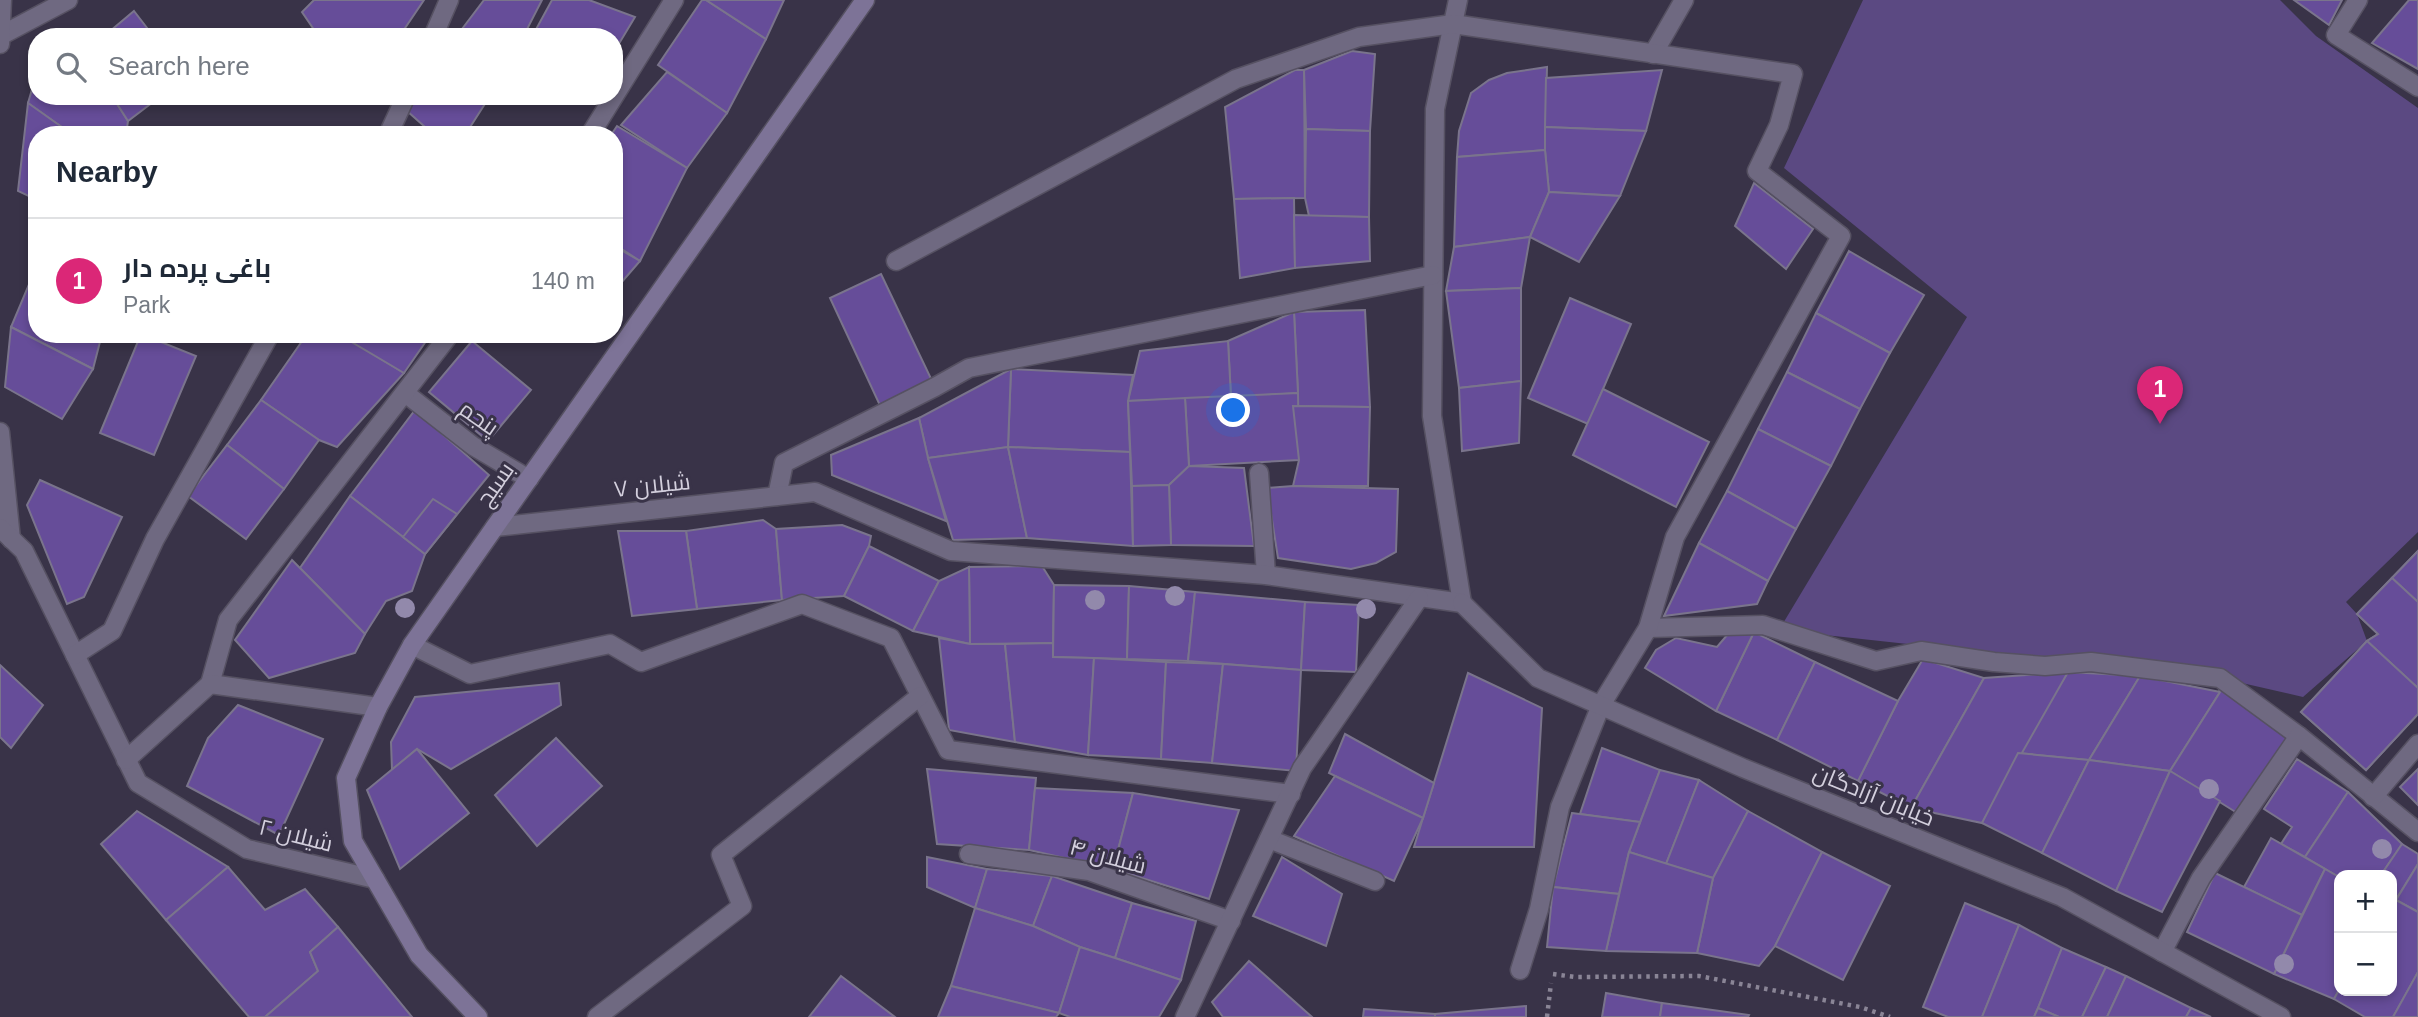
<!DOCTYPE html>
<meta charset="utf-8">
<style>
:root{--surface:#fff;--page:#f2f2f3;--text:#1f2937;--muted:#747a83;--line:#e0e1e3;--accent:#db2777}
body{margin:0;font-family:Helvetica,Cairo,sans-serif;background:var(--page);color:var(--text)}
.controls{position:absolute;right:21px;bottom:21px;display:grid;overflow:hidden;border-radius:14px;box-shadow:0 4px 10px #0003}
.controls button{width:63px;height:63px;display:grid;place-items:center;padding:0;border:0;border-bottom:2px solid var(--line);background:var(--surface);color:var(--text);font:35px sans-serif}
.you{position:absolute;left:1234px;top:411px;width:24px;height:24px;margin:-18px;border:5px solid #fff;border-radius:50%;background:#1a73e8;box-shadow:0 0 0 10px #1a73e833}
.badge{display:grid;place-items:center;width:46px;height:46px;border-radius:50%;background:var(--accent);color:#fff;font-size:23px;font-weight:700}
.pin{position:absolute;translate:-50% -58px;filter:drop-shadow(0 2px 4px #0008)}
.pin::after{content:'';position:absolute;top:37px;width:24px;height:21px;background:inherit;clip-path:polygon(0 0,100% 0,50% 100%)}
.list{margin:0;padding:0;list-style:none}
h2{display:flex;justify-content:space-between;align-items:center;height:91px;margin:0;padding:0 28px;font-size:30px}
h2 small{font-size:23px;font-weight:400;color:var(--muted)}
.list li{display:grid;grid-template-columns:46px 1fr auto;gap:21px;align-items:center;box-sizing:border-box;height:126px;padding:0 28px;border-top:2px solid var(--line)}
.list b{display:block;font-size:26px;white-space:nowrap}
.list p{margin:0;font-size:23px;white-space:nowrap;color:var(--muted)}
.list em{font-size:23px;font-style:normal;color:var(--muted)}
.icon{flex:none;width:38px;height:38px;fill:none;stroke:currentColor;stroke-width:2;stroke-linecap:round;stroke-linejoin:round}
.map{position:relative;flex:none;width:2418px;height:1017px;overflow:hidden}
.search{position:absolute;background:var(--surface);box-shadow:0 4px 10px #0003;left:28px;top:28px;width:595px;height:77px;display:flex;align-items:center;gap:18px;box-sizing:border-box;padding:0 24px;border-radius:28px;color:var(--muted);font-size:26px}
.panel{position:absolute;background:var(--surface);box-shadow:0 4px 10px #0003;left:28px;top:126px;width:595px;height:217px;border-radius:28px}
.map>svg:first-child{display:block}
.green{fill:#5b4982}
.building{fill:#664d99;stroke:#7a748c;stroke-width:2}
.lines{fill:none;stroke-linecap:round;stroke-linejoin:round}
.lane-casing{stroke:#565162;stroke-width:21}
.street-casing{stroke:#565162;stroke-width:21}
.secondary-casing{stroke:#565162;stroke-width:21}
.path{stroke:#8a8596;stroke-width:4.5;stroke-dasharray:3.5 5;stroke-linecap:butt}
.lane{stroke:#6f6981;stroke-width:18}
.street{stroke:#6f6981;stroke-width:18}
.secondary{stroke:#7d7397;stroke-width:18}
.tree{fill:#9289ab}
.labels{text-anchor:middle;stroke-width:6;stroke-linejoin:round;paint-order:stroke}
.street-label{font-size:23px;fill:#d3cfdd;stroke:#393348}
</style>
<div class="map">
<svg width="2418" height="1017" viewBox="0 0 2418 1017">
<rect width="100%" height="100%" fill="#393348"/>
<polygon class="green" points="1863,0 2280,0 2316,36 2418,108 2418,532 2346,602 2357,614 2367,641 2303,697 2220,678 1779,630 1967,317 1784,168"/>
<g class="building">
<polygon points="314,0 424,0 399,37 319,37 302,12"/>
<polygon points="484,0 542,0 523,37 456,37"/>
<polygon points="552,0 589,0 635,17 614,52 614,37 541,37 534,33"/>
<polygon points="702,0 706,0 766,39 727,113 658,65"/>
<polygon points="706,0 784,0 766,39"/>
<polygon points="2294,0 2342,0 2329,25"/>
<polygon points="2409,0 2418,0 2418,69 2372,43"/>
<polygon points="134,11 154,37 103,37"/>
<polygon points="1352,51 1375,54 1370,131 1306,129 1304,70"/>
<polygon points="1547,67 1545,150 1457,157 1459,131 1471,93 1489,80 1507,73"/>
<polygon points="1295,70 1304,70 1305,198 1234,199 1225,107"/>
<polygon points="1662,70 1646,131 1545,127 1546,78"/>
<polygon points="37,72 37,96 112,96 128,121 126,135 73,135 28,103"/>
<polygon points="667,72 727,113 687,168 621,125"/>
<polygon points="112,96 161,96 128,121"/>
<polygon points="416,96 490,96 465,135 434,135 406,110"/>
<polygon points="28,103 73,135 37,135 37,200 18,191"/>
<polygon points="617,126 687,168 640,261 614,244 614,135 611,135"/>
<polygon points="1545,127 1646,131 1620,196 1549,192 1545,150"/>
<polygon points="1306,129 1370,131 1369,217 1309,216 1305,198"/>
<polygon points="1545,150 1549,192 1530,237 1454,247 1457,157"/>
<polygon points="1754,183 1813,229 1786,269 1735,226"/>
<polygon points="1549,192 1620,196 1579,262 1530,237"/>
<polygon points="1294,198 1295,268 1240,278 1234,199"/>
<polygon points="1294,215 1369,217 1370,261 1295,268"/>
<polygon points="1530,237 1521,288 1446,291 1454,247"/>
<polygon points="614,246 640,261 614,291"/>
<polygon points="1849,251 1924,295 1890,353 1816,313"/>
<polygon points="35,270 37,271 37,334 102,334 93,369 11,327"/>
<polygon points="881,274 935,387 883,412 830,298"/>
<polygon points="1521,288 1521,381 1459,388 1446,291"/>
<polygon points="1570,298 1631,324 1588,424 1528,398"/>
<polygon points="1365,310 1370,407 1293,406 1298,393 1294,312"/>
<polygon points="1294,312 1298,393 1231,397 1228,341"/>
<polygon points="1816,313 1890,353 1860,409 1787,372"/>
<polygon points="11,327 93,369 62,419 5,387"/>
<polygon points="141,334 196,356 154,455 100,433"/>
<polygon points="307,334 340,334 404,373 337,447 319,440 261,400"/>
<polygon points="347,334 431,334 404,373 345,338"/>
<polygon points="472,341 531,390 488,441 429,392"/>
<polygon points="1228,341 1231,397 1128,401 1140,351"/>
<polygon points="1011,369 1133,375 1128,401 1130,452 1008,447"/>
<polygon points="1011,369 1008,447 928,458 919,418"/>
<polygon points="1787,372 1860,409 1831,466 1758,429"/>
<polygon points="1521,381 1519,443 1462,451 1459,388"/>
<polygon points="1603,389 1709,442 1676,507 1573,455"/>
<polygon points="1298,393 1299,460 1189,466 1185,398"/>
<polygon points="1185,398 1189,466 1169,485 1132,486 1128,401"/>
<polygon points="261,400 319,440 284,489 227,445"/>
<polygon points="1293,406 1370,407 1368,486 1293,486 1299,460"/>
<polygon points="415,410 489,475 425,554 350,496"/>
<polygon points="919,418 928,458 946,521 832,475 831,455"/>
<polygon points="1758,429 1831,466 1796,529 1727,491"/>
<polygon points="227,445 284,489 246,539 188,496"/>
<polygon points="1008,447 1027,538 953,540 928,458"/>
<polygon points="1008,447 1130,452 1133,546 1027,538"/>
<polygon points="1189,466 1244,468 1254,546 1171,545 1169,485"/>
<polygon points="40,480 122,517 84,597 67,604 27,505"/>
<polygon points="1169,485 1171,545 1133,546 1132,486"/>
<polygon points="1293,486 1398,489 1396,552 1376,563 1351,569 1278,558 1267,488"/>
<polygon points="1727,491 1796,529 1768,581 1699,543"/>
<polygon points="350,496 425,554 412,591 386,601 365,634 300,568"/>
<polygon points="433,499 457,514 425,554 403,537"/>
<polygon points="763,520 776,529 782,600 697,609 686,531"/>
<polygon points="842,525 871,536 869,546 844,596 782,600 776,529"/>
<polygon points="618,531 686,531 697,609 632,616"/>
<polygon points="1699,543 1768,581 1757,604 1664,616"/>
<polygon points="869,546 939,581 913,631 844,596"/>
<polygon points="2418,551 2418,714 2366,770 2301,712 2367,641 2378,634 2357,614"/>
<polygon points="2418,551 2418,602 2392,578"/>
<polygon points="292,560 365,634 355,653 269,678 235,640"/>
<polygon points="1042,566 1054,585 1053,643 970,644 969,567"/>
<polygon points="969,567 970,644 913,631 939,581"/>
<polygon points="2392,578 2418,602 2418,688 2367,641 2378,634 2357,614"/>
<polygon points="1054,585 1129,586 1127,659 1053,657"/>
<polygon points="1129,586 1195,592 1188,661 1127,659"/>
<polygon points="1195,592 1305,602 1301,670 1188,661"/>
<polygon points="1305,602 1359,605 1356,672 1301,670"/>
<polygon points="1754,632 1815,662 1777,740 1716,711"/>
<polygon points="1754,632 1716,711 1645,668 1656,650 1676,638 1717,647 1728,634"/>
<polygon points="939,638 970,644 1005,644 1015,742 949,730"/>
<polygon points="2367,641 2418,688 2418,714 2366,770 2301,712"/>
<polygon points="1053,643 1053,657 1094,658 1088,755 1015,742 1005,644"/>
<polygon points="1094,658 1166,662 1161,759 1088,755"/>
<polygon points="1923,659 1984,678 1911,808 1858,781 1898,701"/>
<polygon points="1166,662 1223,664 1212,763 1161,759"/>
<polygon points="1815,662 1898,701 1858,781 1777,740"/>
<polygon points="1223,664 1301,670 1296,771 1212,763"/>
<polygon points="0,665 43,705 11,748 0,737"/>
<polygon points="2068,672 2140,676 2089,760 2018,753"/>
<polygon points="2068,672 1982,823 1911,808 1984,678"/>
<polygon points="1468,673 1542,708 1534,847 1414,847"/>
<polygon points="2140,676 2220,692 2170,771 2089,760"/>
<polygon points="559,683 561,705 451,769 417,749 392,770 391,742 415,697"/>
<polygon points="2219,689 2294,739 2242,816 2170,771 2220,692"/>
<polygon points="238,705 323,739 279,835 187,786 208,738"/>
<polygon points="1345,734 1434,783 1423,818 1329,773"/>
<polygon points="556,738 602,786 537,846 495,795"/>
<polygon points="1602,748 1660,770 1640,822 1580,814"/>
<polygon points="417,749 469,813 400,869 367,790"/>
<polygon points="2018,753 2089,760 2042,853 1982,823"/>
<polygon points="2297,759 2348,792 2305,857 2281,844 2292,827 2264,809"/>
<polygon points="2089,760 2170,771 2116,891 2042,853"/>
<polygon points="927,769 1036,778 1029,850 937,844"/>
<polygon points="2418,769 2418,805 2400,787"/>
<polygon points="1660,770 1699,780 1666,864 1629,852"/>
<polygon points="2170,771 2220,801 2162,912 2116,891"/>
<polygon points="1335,776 1423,818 1394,881 1294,836"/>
<polygon points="1699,780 1748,811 1713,878 1666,864"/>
<polygon points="1035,788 1133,793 1113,869 1029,850"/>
<polygon points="2348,792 2402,844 2381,875 2339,875 2339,877 2305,857"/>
<polygon points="1133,793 1239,810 1209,899 1113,869"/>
<polygon points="137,811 228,867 166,920 101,844"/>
<polygon points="1748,811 1822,852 1775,946 1759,966 1697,953 1713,878"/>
<polygon points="1572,813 1640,822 1629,852 1619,894 1553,887"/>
<polygon points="2271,838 2325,869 2302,915 2244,887"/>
<polygon points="2402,844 2418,854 2418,864 2392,906 2392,875 2381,875"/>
<polygon points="1629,852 1713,878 1697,953 1606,951"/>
<polygon points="1822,852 1890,886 1843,980 1775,946"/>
<polygon points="927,857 987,869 975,908 927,887"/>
<polygon points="1282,857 1342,894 1326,946 1253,916"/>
<polygon points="2418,864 2418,912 2396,900"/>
<polygon points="228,867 265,910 305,889 338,927 310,952 318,971 265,1017 249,1017 166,920"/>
<polygon points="987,869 1052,876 1033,926 975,908"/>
<polygon points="2325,869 2339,877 2339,990 2334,999 2274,974"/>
<polygon points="2215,873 2302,915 2274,974 2187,932"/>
<polygon points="1052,876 1132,903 1115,958 1080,947 1033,926"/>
<polygon points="1553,887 1619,894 1606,951 1547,947"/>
<polygon points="2396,900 2418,912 2418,972 2393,1017 2365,1017 2334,999 2339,990 2392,991 2392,906"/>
<polygon points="1132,903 1196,921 1181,980 1115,958"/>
<polygon points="1965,903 2019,925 1982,1017 1948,1017 1923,1007"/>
<polygon points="975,908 1033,926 1080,947 1059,1013 951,986"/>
<polygon points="2019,925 2062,948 2038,1008 2034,1017 1982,1017"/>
<polygon points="338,927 412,1017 265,1017 318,971 310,952"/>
<polygon points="1080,947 1115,958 1181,980 1159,1017 1070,1017 1059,1013"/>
<polygon points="2062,948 2106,967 2082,1017 2059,1017 2038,1008"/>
<polygon points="1249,961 1312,1017 1223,1017 1212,1002"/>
<polygon points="2106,967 2126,976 2107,1017 2082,1017"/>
<polygon points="2418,972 2418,1017 2393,1017"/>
<polygon points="841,976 895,1017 809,1017"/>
<polygon points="2126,976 2191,1008 2186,1017 2107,1017"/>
<polygon points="951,986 1059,1013 1056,1017 938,1017"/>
<polygon points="1606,993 1662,1003 1660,1017 1602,1017"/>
<polygon points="1662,1003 1749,1015 1748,1017 1660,1017"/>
<polygon points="1526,1006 1526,1017 1435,1017 1435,1014"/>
<polygon points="2038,1008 2059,1017 2034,1017"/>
<polygon points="2191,1008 2211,1017 2186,1017"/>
<polygon points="1364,1009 1435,1014 1435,1017 1363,1017"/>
</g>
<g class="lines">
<defs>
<g id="lane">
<polyline points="0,36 68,0"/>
<polyline points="405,393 473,446 529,479"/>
<polyline points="1259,473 1266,575"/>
<polyline points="1648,628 1763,625 1876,661 1921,651 1994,662 2045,666 2091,662 2220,678 2299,736"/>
<polyline points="1269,839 1375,881"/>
<polyline points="969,854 1089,871 1231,921"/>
<polyline points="2162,952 2201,878 2299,736 2418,832"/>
<polyline points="1520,970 1539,909 1560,807 1601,705"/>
</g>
<g id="street">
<polyline points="1458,0 1435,109 1432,416 1462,603"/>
<polyline points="2358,0 2336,35 2418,87"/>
<polyline points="433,37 449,0"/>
<polyline points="0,44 2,0"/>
<polyline points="1653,54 1684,0"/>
<polyline points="388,135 406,96"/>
<polyline points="590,135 674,0"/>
<polyline points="896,261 1236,79 1359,37 1453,24 1793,74 1779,125 1757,171 1841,236 1675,537 1648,628 1601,705"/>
<polyline points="0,432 11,539"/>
<polyline points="777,496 784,463 935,387 969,368 1433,275"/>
<polyline points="495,527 815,492 951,551 1266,575 1462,603"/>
<polyline points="0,528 24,551 138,783 247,849 375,879"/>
<polyline points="1462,603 1538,678 1743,768 2062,897 2281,1017"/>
<polyline points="412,645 470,674 610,644 641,662 802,604 891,638 948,750 1291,794"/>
<polyline points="75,655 112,631 155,539 270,334"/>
<polyline points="210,684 228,620 450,334"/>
<polyline points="126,760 210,684 378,707"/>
<polyline points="2373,797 2418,744"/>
<polyline points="597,1017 742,906 721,855 920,696"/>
<polyline points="1185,1017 1302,768 1419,598"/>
</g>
<polyline id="secondary" points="478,1017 419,955 353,841 346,778 378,707 412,645 865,0"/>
</defs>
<use href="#lane" class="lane-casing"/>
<use href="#street" class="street-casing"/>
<use href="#secondary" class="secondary-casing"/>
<g class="path">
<polyline points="1553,974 1575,977 1699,976 1860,1007 1890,1017"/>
<polyline points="1547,1017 1551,983"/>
</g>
<use href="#lane" class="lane"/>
<use href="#street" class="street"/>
<use href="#secondary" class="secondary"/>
</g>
<g class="tree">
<circle cx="1175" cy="596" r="10"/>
<circle cx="1095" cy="600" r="10"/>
<circle cx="405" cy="608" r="10"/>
<circle cx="1366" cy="609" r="10"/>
<circle cx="2209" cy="789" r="10"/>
<circle cx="2382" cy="849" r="10"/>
<circle cx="2284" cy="964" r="10"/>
</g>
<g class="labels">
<g class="street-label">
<text transform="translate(479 418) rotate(35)" y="8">پنجم</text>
<text transform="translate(495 484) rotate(-55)" y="8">بسیج</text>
<text transform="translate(652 485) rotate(-6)" y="8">شیلان ۷</text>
<text transform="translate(1874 795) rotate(22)" y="8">خیابان آزادگان</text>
<text transform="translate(296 835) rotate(14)" y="8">شیلان ۲</text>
<text transform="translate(1108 856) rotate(15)" y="8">شیلان ۴</text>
</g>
</g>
</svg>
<div class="controls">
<button>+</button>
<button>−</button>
</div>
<div class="you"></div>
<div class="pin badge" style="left:2160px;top:424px">1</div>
<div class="search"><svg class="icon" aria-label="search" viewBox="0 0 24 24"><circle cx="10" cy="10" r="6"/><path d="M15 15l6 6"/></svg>Search here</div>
<section class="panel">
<h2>Nearby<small></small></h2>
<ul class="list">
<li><span class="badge">1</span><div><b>باغی پرده دار</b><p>Park</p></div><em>140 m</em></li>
</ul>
</section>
</div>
